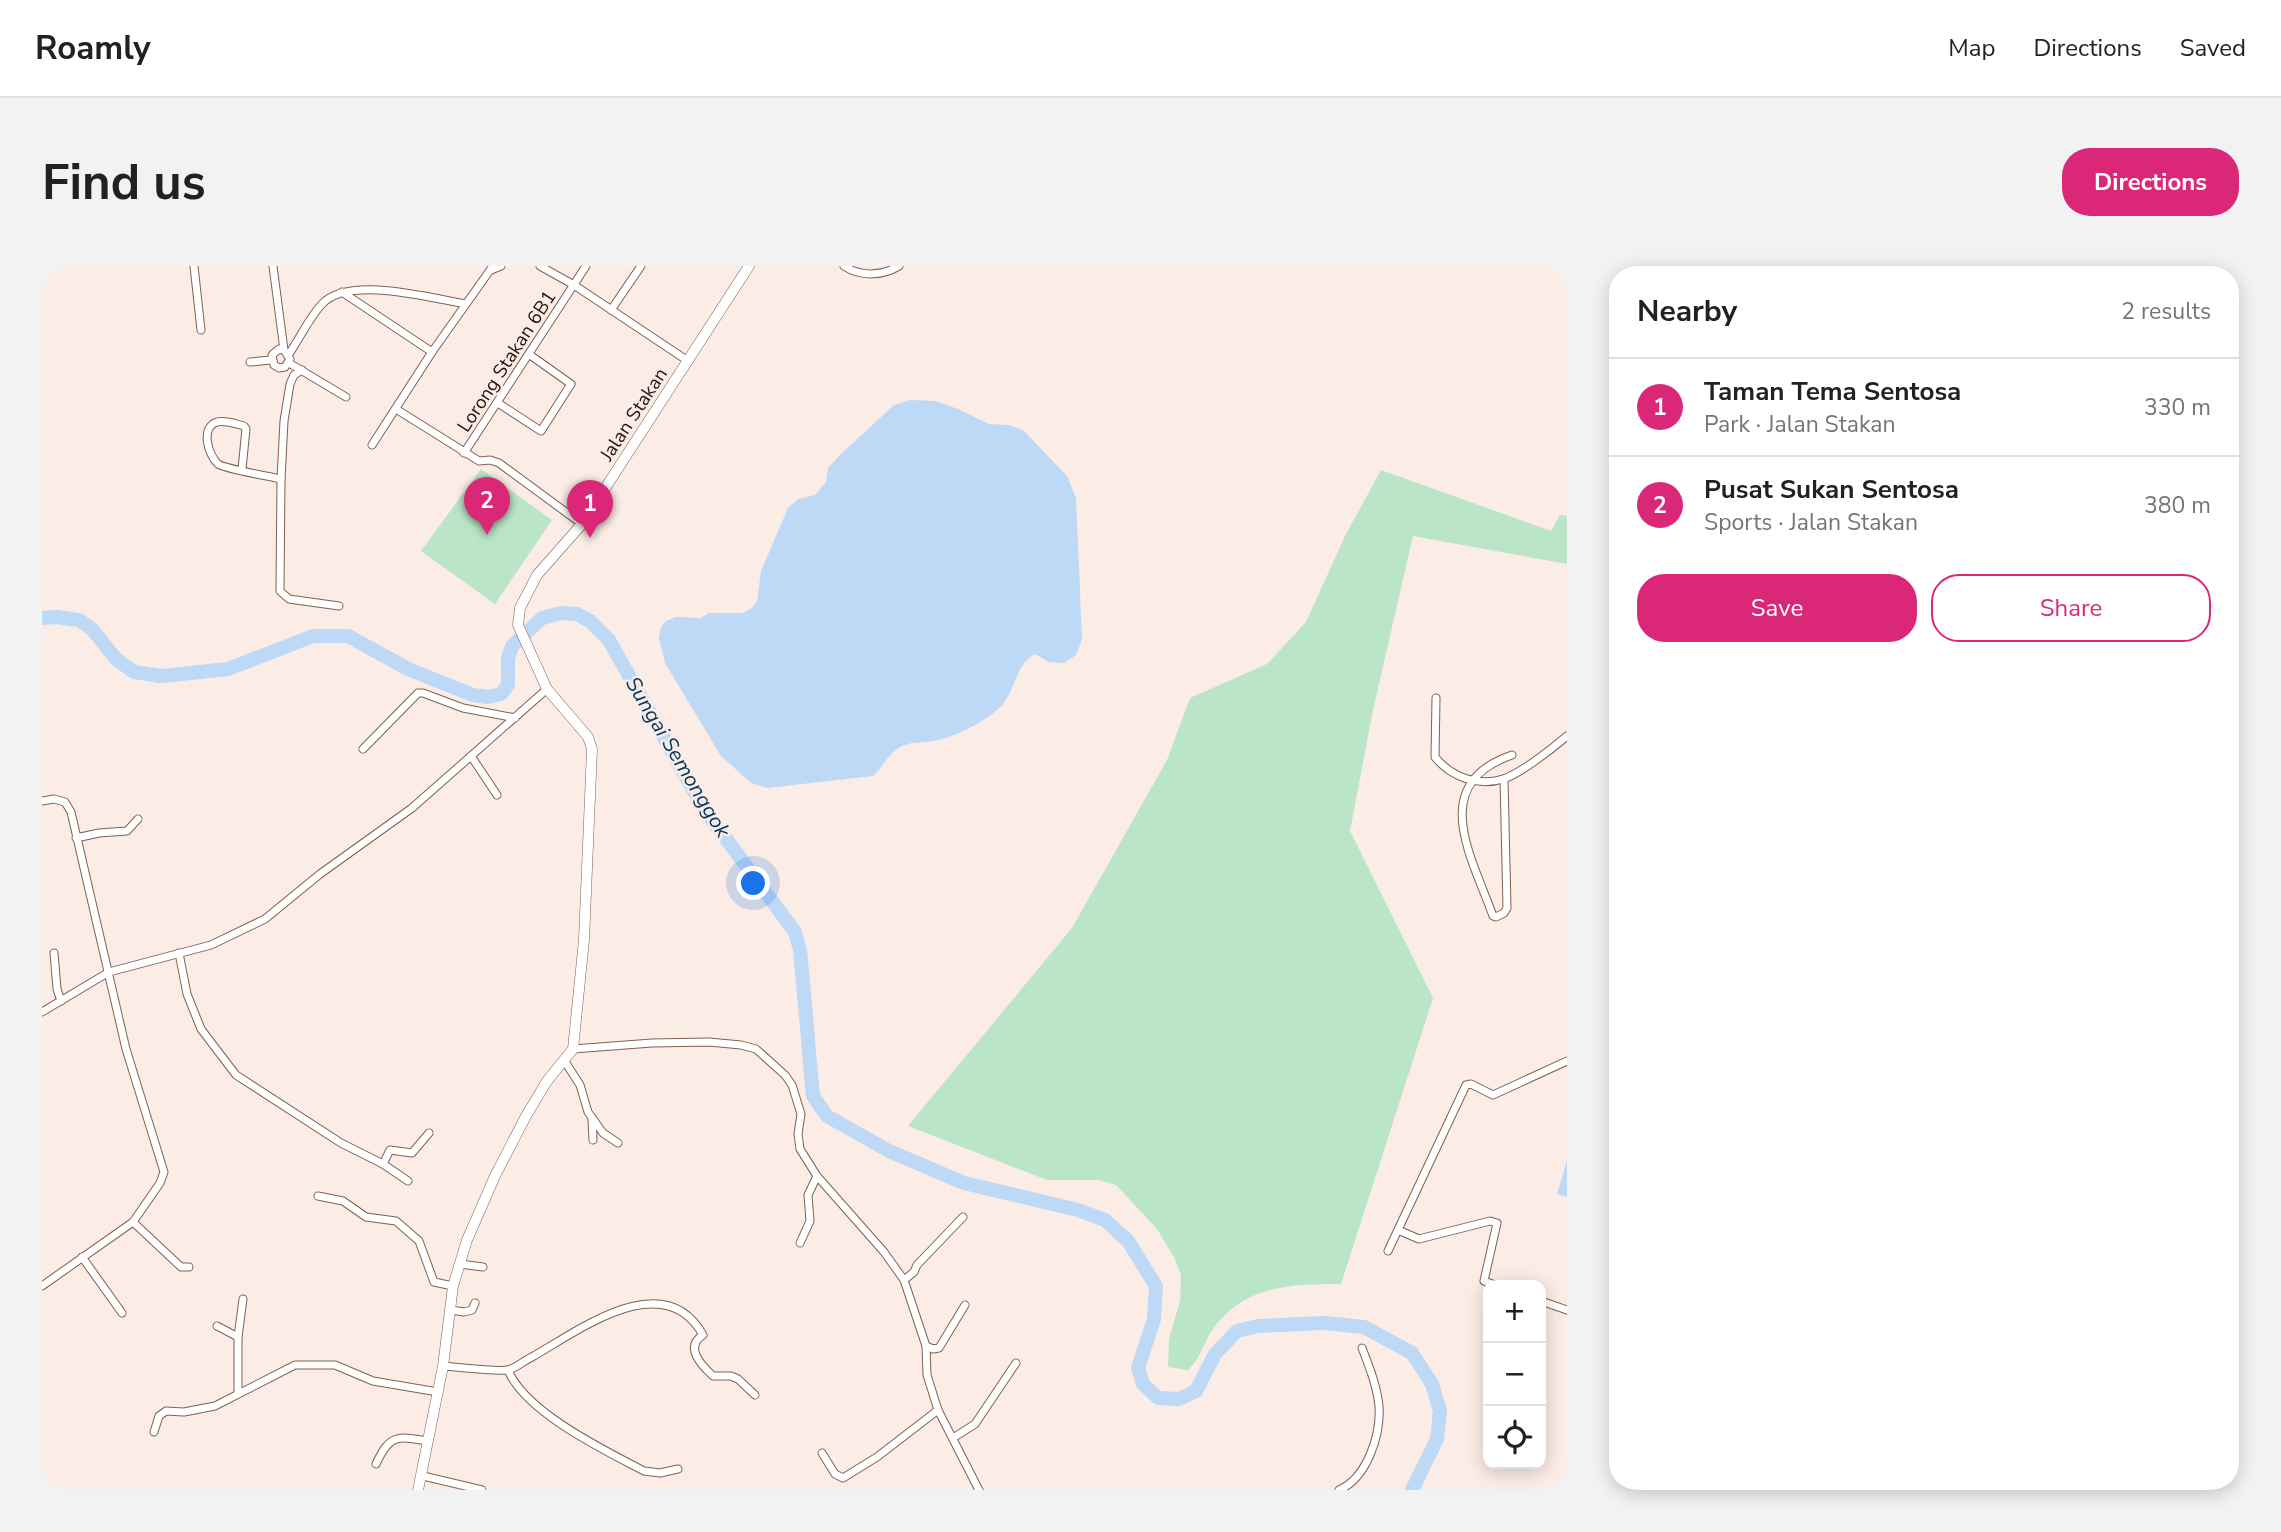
<!DOCTYPE html>
<meta charset="utf-8">
<style>
:root{--surface:#fff;--page:#f2f2f2;--text:#202124;--muted:#757577;--line:#e0e0e0;--accent:#db2777}
body{margin:0;font-family:"Nunito Sans",sans-serif;background:var(--page);color:var(--text)}
.controls{position:absolute;right:21px;bottom:21px;display:grid;overflow:hidden;border-radius:14px;box-shadow:0 4px 18px #0003}
.controls button{width:63px;height:63px;display:grid;place-items:center;padding:0;border:0;border-bottom:2px solid var(--line);background:var(--surface);color:var(--text);font:35px sans-serif}
.you{position:absolute;left:712px;top:618px;width:24px;height:24px;margin:-18px;border:5px solid #fff;border-radius:50%;background:#1a73e8;box-shadow:0 0 0 10px #1a73e833}
.badge{display:grid;place-items:center;width:46px;height:46px;border-radius:50%;background:var(--accent);color:#fff;font-size:23px;font-weight:700}
.pin{position:absolute;translate:-50% -58px;filter:drop-shadow(0 2px 4px #0008)}
.pin::after{content:'';position:absolute;top:37px;width:24px;height:21px;background:inherit;clip-path:polygon(0 0,100% 0,50% 100%)}
.list{margin:0;padding:0;list-style:none}
h2{display:flex;justify-content:space-between;align-items:center;height:91px;margin:0;padding:0 28px;font-size:30px}
h2 small{font-size:23px;font-weight:400;color:var(--muted)}
.list li{display:grid;grid-template-columns:46px 1fr auto;gap:21px;align-items:center;box-sizing:border-box;height:98px;padding:0 28px;border-top:2px solid var(--line)}
.list b{display:block;font-size:26px;white-space:nowrap}
.list p{margin:0;font-size:23px;white-space:nowrap;color:var(--muted)}
.list em{font-size:23px;font-style:normal;color:var(--muted)}
.actions{display:flex;gap:14px;padding:21px 28px}
.actions a{flex:1;padding:16px 0;border:2px solid var(--accent);border-radius:28px;text-align:center;font-size:24px;color:var(--accent)}
.actions .main{background:var(--accent);color:#fff}
.icon{flex:none;width:38px;height:38px;fill:none;stroke:currentColor;stroke-width:2;stroke-linecap:round;stroke-linejoin:round}
.map{position:relative;flex:none;width:1525px;height:1224px;overflow:hidden;border-radius:28px}
header{display:flex;align-items:center;gap:42px;box-sizing:border-box;height:98px;padding:0 35px;background:var(--surface);border-bottom:2px solid var(--line)}
header strong{font-size:33px}
nav{display:flex;gap:38px;margin-inline-start:auto;font-size:24px}
.intro{display:flex;align-items:center;justify-content:space-between;box-sizing:border-box;height:168px;padding:0 42px}
h1{margin:0;font-size:49px}
.button{padding:18px 32px;border-radius:28px;background:var(--accent);color:#fff;font-size:24px;font-weight:700}
main{display:flex;gap:42px;padding:0 42px}
aside{flex:1;background:var(--surface);border-radius:28px;box-shadow:0 4px 18px #0003}
.map>svg:first-child{display:block}
.green{fill:#bae5c8}
.water{fill:#bdd9f5}
.lines{fill:none;stroke-linecap:round;stroke-linejoin:round}
.river{stroke:#bdd9f5;stroke-width:14}
.street-casing{stroke:#806052;stroke-width:9}
.secondary-casing{stroke:#806052;stroke-width:11}
.street{stroke:#fff;stroke-width:7}
.secondary{stroke:#fff;stroke-width:10}
.labels{text-anchor:middle;stroke-width:5;stroke-linejoin:round;paint-order:stroke}
.street-label{font-size:19px;fill:#241711;stroke:#fbece5}
.water-label{font-size:21px;font-style:italic;fill:#033a64;stroke:#fbece5}
</style>
<header>
<strong>Roamly</strong>
<nav><a>Map</a><a>Directions</a><a>Saved</a></nav>
</header>
<div class="intro"><h1>Find us</h1><a class="button">Directions</a></div>
<main>
<div class="map">
<svg width="1525" height="1224" viewBox="0 0 1525 1224">
<rect width="100%" height="100%" fill="#fbece5"/>
<g class="green">
<polygon points="439,203 510,254 453,338 379,285"/>
<path d="M1339 204 1509 265 1518 249 1525 250V298L1371 270 1331 444 1308 565 1391 732 1299 1018C1249 1018 1203 1019 1171 1063 1161 1077 1159 1092 1146 1104L1126 1101 1127 1073 1138 1035 1139 1009 1132 991 1115 963 1074 919 1057 914H1005L866 860 1030 662 1125 494 1148 432 1225 398 1264 356 1303 270Z"/>
</g>
<g class="water">
<path d="M868 134 893 135 916 143 947 158 967 159 981 164 1025 210 1034 232 1040 373 1034 389 1022 397 1007 396 993 388C972 399 973 430 955 444 938 458 913 471 892 475 881 477 871 475 860 480 846 487 842 500 831 510L725 522 709 517 679 490 623 397 617 372 619 361 624 355 634 351 659 352 667 347H701L710 342 715 335 719 305 746 242 756 233 773 229 784 216 786 202 800 187 852 139Z"/>
<polygon points="1525,894 1525,931 1515,928"/>
</g>
<g class="lines">
<polyline class="river" points="0,352 14,351 37,354 50,363 74,393 92,406 119,410 186,403 271,370 306,370 366,403 431,429 446,431 459,428 466,419 466,392 470,380 500,352 519,347 535,348 548,355 567,374 662,543 753,666 758,684 771,830 785,850 847,885 922,917 1036,944 1063,954 1086,975 1114,1020 1112,1053 1096,1102 1101,1118 1116,1132 1137,1133 1154,1125 1173,1088 1195,1065 1216,1060 1282,1057 1322,1061 1370,1087 1390,1118 1398,1145 1395,1173 1370,1224"/>
<defs>
<g id="street">
<polyline points="152,0 159,64"/>
<polyline points="231,0 242,84 248,93 243,101 237,102 232,99 230,89 237,83 242,84"/>
<polyline points="498,0 532,19 646,95"/>
<path d="M802 0C819 11 840 10 857 0"/>
<polyline points="449,4 459,0"/>
<polyline points="300,26 390,86"/>
<polyline points="569,44 599,0"/>
<path d="M247 88C258 72 267 52 280 38 306 9 389 32 424 38"/>
<polyline points="208,96 229,94"/>
<polyline points="247,97 304,131"/>
<polyline points="260,104 252,109 248,118 242,155 239,213 238,325 247,333 297,340"/>
<polyline points="456,137 499,165 529,118 488,89"/>
<polyline points="354,143 437,195 448,194 457,197 540,258"/>
<polyline points="330,179 390,86 451,0"/>
<polyline points="422,187 544,0"/>
<path d="M200 203 204 163 202 160C194 158 183 154 175 156 158 161 166 189 176 198 183 203 226 210 239 213"/>
<path d="M1394 432 1393 491C1409 511 1436 521 1461 513 1478 508 1511 482 1525 470"/>
<polyline points="321,483 376,427 381,427 421,442 473,452"/>
<polyline points="429,490 455,529"/>
<path d="M1462 513 1465 642 1462 647 1454 651 1451 650C1430 591 1385 518 1470 489"/>
<polyline points="0,535 12,533 23,536 29,546 84,783 122,906 118,917 91,956 0,1020"/>
<polyline points="34,572 57,567 85,565 96,553"/>
<polyline points="12,687 15,723 19,735"/>
<polyline points="137,687 145,728 159,763 194,809 299,877 341,898 366,915"/>
<polyline points="0,746 67,706 169,679 223,653 278,608 370,542 505,423"/>
<polyline points="531,783 610,777 667,776 699,779 714,783 743,809 750,819 759,848 756,868 758,883 775,910 842,986 862,1014 884,1080 885,1109 896,1144 937,1224"/>
<polyline points="522,794 538,819 546,846 561,867 576,877"/>
<polyline points="550,853 551,874"/>
<polyline points="341,898 348,884 370,887 387,867"/>
<polyline points="276,930 301,935 324,951 354,955 377,975 392,1016 411,1020"/>
<polyline points="91,956 139,1001 147,1001"/>
<polyline points="1356,964 1377,973 1448,955 1455,957 1442,1015 1453,1019"/>
<polyline points="758,977 768,955 766,929 775,910"/>
<polyline points="1346,985 1424,819 1429,818 1451,829 1525,795"/>
<polyline points="40,991 80,1047"/>
<polyline points="418,998 441,1001"/>
<polyline points="862,1014 872,1006 875,999 921,951"/>
<polyline points="1499,1035 1525,1044"/>
<polyline points="409,1044 422,1046 430,1044 433,1037"/>
<polyline points="175,1060 196,1071"/>
<polyline points="884,1080 891,1083 897,1082 923,1039"/>
<path d="M401 1100C415 1101 456 1106 466 1104 474 1102 483 1094 490 1091 536 1065 622 999 661 1069 642 1081 659 1099 671 1110H689L696 1113 713 1129"/>
<path d="M466 1104C483 1146 562 1184 602 1205L618 1207 636 1203"/>
<polyline points="196,1127 196,1071 201,1033"/>
<polyline points="112,1166 117,1150 124,1145 142,1146 173,1140 253,1099 293,1099 331,1115 396,1126"/>
<polyline points="911,1172 933,1158 974,1097"/>
<polyline points="780,1187 793,1208 801,1212 835,1191 896,1144"/>
<path d="M334 1198C348 1168 355 1170 386 1175"/>
<polyline points="381,1210 440,1224"/>
<path d="M1297 1224C1325 1212 1339 1169 1337 1140 1335 1120 1327 1100 1320 1082"/>
</g>
<polyline id="secondary" points="376,1224 401,1100 411,1020 425,974 453,910 484,850 505,815 531,783 542,674 550,483 546,471 505,423 476,359 478,342 495,309 540,258 707,0"/>
</defs>
<use href="#street" class="street-casing"/>
<use href="#secondary" class="secondary-casing"/>
<use href="#street" class="street"/>
<use href="#secondary" class="secondary"/>
</g>
<g class="labels">
<g class="street-label">
<text transform="translate(464 95) rotate(-57)" y="7">Lorong Stakan 6B1</text>
<text transform="translate(591 148) rotate(-57)" y="7">Jalan Stakan</text>
</g>
<g class="water-label">
<text transform="translate(636 491) rotate(59)" y="7">Sungai Semonggok</text>
</g>
</g>
</svg>
<div class="controls">
<button>+</button>
<button>−</button>
<button><svg class="icon" aria-label="locate" viewBox="0 0 24 24"><circle cx="12" cy="12" r="6"/><path d="M12 2v4M12 18v4M2 12h4M18 12h4"/></svg></button>
</div>
<div class="you"></div>
<div class="pin badge" style="left:548px;top:272px">1</div>
<div class="pin badge" style="left:445px;top:269px">2</div>
</div>
<aside>
<h2>Nearby<small>2 results</small></h2>
<ul class="list">
<li><span class="badge">1</span><div><b>Taman Tema Sentosa</b><p>Park · Jalan Stakan</p></div><em>330 m</em></li>
<li><span class="badge">2</span><div><b>Pusat Sukan Sentosa</b><p>Sports · Jalan Stakan</p></div><em>380 m</em></li>
</ul>
<div class="actions"><a class="main">Save</a><a>Share</a></div>
</aside>
</main>
